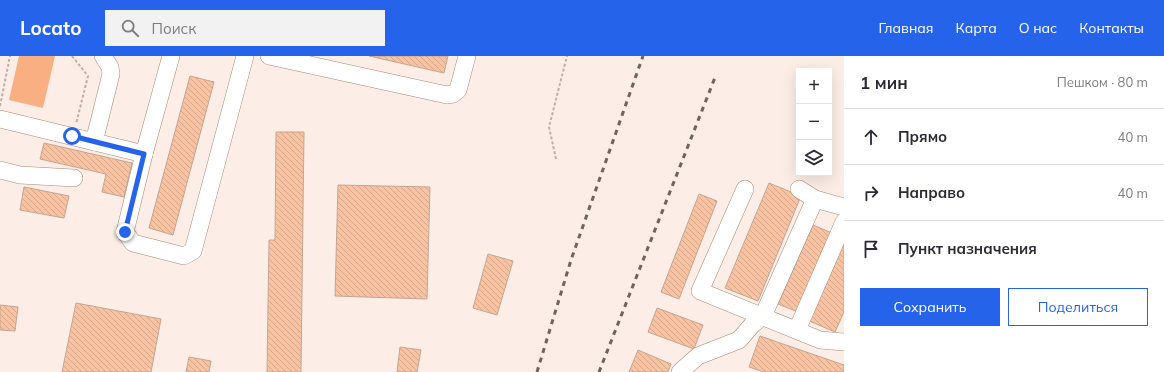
<!DOCTYPE html>
<html lang="ru">
<meta charset="utf-8">
<style>
:root{--surface:#fff;--page:#f2f2f3;--text:#2b2b33;--muted:#7c7c81;--line:#e1e1e2;--accent:#2563eb}
body{margin:0;font-family:Mulish,sans-serif;background:var(--page);color:var(--text)}
.controls{position:absolute;right:12px;top:12px;display:grid;overflow:hidden;border-radius:0px;box-shadow:0 4px 16px #0002}
.controls button{width:36px;height:36px;display:grid;place-items:center;padding:0;border:0;border-bottom:1px solid var(--line);background:var(--surface);color:var(--text);font:20px sans-serif}
.stop{position:absolute;width:12px;height:12px;margin:-9px;border:3px solid #2563eb;border-radius:50%;background:#fff}
.stop.end{background:#2563eb;border-color:#fff;box-shadow:0 1px 4px #0008}
.list{margin:0;padding:0;list-style:none}
h2{display:flex;justify-content:space-between;align-items:center;height:52px;margin:0;padding:0 16px;font-size:17px}
h2 small{font-size:13px;font-weight:400;color:var(--muted)}
.list li{display:grid;grid-template-columns:26px 1fr auto;gap:12px;align-items:center;box-sizing:border-box;height:56px;padding:0 16px;border-top:1px solid var(--line)}
.list b{display:block;font-size:15px;white-space:nowrap}
.list em{font-size:13px;font-style:normal;color:var(--muted)}
.actions{display:flex;gap:8px;padding:12px 16px}
.actions a{flex:1;padding:9px 0;border:1px solid var(--accent);border-radius:0px;text-align:center;font-size:14px;color:var(--accent)}
.actions .main{background:var(--accent);color:#fff}
.icon{flex:none;width:22px;height:22px;fill:none;stroke:currentColor;stroke-width:2;stroke-linecap:round;stroke-linejoin:round}
.map{position:relative;flex:none;width:844px;height:316px;overflow:hidden}
header{display:flex;align-items:center;gap:24px;box-sizing:border-box;height:56px;padding:0 20px;background:var(--accent);color:#fff}
header strong{font-size:19px}
nav{display:flex;gap:22px;margin-inline-start:auto;font-size:14px}
.search{width:280px;height:36px;background:var(--page);display:flex;align-items:center;gap:10px;box-sizing:border-box;padding:0 14px;border-radius:0px;color:var(--muted);font-size:15px}
main{display:flex}
aside{flex:1;background:var(--surface)}
.map>svg:first-child{display:block}
.garden{fill:#f9af82}
.building{fill:url(#building-back-hatch);stroke:#c5a592}
.lines{fill:none;stroke-linecap:round;stroke-linejoin:round}
.minor-casing{stroke:#a88977;stroke-width:18}
.path{stroke:#beb1a9;stroke-width:2;stroke-dasharray:3 2;stroke-linecap:butt}
.minor{stroke:#fff;stroke-width:17}
.rail{stroke:#70635b;stroke-width:3;stroke-dasharray:5 5;stroke-linecap:butt}
.route{stroke:#2563eb;stroke-width:5}
</style>
<header>
<strong>Locato</strong>
<div class="search"><svg class="icon" aria-label="search" viewBox="0 0 24 24"><circle cx="10" cy="10" r="6"/><path d="M15 15l6 6"/></svg>Поиск</div>
<nav><a>Главная</a><a>Карта</a><a>О нас</a><a>Контакты</a></nav>
</header>
<main>
<div class="map">
<svg width="844" height="316" viewBox="0 0 844 316">
<defs>
<pattern id="building-back-hatch" width="6" height="6" patternUnits="userSpaceOnUse"><rect width="6" height="6" fill="#f9c2a1"/><path d="M-1 5l2 2M0 0l6 6M5-1l2 2" fill="none" stroke="#d6a78b"/></pattern>
</defs>
<rect width="100%" height="100%" fill="#fceee6"/>
<polygon class="garden" points="19,0 55,0 43,52 9,44"/>
<g class="building">
<polygon points="369,0 448,0 444,17"/>
<polygon points="190,20 214,26 173,179 149,172"/>
<polygon points="276,76 304,76 301,316 267,316 269,184 275,184"/>
<polygon points="44,87 132,107 124,141 102,136 106,118 40,103"/>
<polygon points="769,127 801,140 758,245 725,232"/>
<polygon points="338,129 430,131 427,243 335,240"/>
<polygon points="24,131 69,140 64,162 20,154"/>
<polygon points="699,138 717,145 679,243 661,236"/>
<polygon points="813,169 832,177 798,256 778,248"/>
<polygon points="844,178 844,256 835,276 807,264"/>
<polygon points="488,198 513,205 497,259 473,252"/>
<polygon points="76,247 161,263 151,316 62,316"/>
<polygon points="0,249 18,251 15,275 0,274"/>
<polygon points="657,252 703,269 694,293 648,276"/>
<polygon points="760,280 844,309 844,316 764,316 749,311"/>
<polygon points="400,291 421,294 417,316 397,316"/>
<polygon points="638,294 671,308 668,316 629,316"/>
<polygon points="189,301 211,305 209,316 186,316"/>
</g>
<g class="lines">
<defs>
<g id="minor">
<polyline points="171,0 144,98 125,176 133,187 184,200 193,195 245,0"/>
<polyline points="269,0 447,39 453,38 458,34 467,0"/>
<polyline points="0,63 144,98"/>
<polyline points="94,86 111,18 110,11 103,0"/>
<polyline points="0,114 20,119 74,122"/>
<polyline points="745,133 700,235 820,284 844,286"/>
<polyline points="799,133 815,143 844,151"/>
<polyline points="797,274 844,166"/>
<polyline points="680,316 698,300 739,284 752,269 763,260 815,143"/>
</g>
</defs>
<use href="#minor" class="minor-casing"/>
<g class="path">
<polyline points="72,0 88,20 76,68"/>
<polyline points="0,50 10,0"/>
<polyline points="556,103 549,71 567,0"/>
</g>
<use href="#minor" class="minor"/>
<g class="rail">
<polyline points="537,316 571,204 643,0"/>
<polyline points="599,316 716,19"/>
</g>
</g>
<g class="lines">
<polyline class="route" points="72,80 144,98 125,176"/>
</g>
</svg>
<div class="controls">
<button>+</button>
<button>−</button>
<button><svg class="icon" aria-label="layers" viewBox="0 0 24 24"><path d="M12 4l9 5-9 5-9-5zM3 14l9 5 9-5"/></svg></button>
</div>
<div class="stop" style="left:72px;top:80px"></div>
<div class="stop end" style="left:125px;top:176px"></div>
</div>
<aside>
<h2>1 мин<small>Пешком · 80 m</small></h2>
<ul class="list">
<li><svg class="icon" aria-label="ahead" viewBox="0 0 24 24"><path d="M12 20V5M6 11l6-6 6 6"/></svg><div><b>Прямо</b></div><em>40 m</em></li>
<li><svg class="icon" aria-label="right" viewBox="0 0 24 24"><path d="M7 20v-9h11M14 6l5 5-5 5"/></svg><div><b>Направо</b></div><em>40 m</em></li>
<li><svg class="icon" aria-label="arrive" viewBox="0 0 24 24"><path d="M6 21V4h12l-3 4 3 4H6"/></svg><div><b>Пункт назначения</b></div></li>
</ul>
<div class="actions"><a class="main">Сохранить</a><a>Поделиться</a></div>
</aside>
</main>
